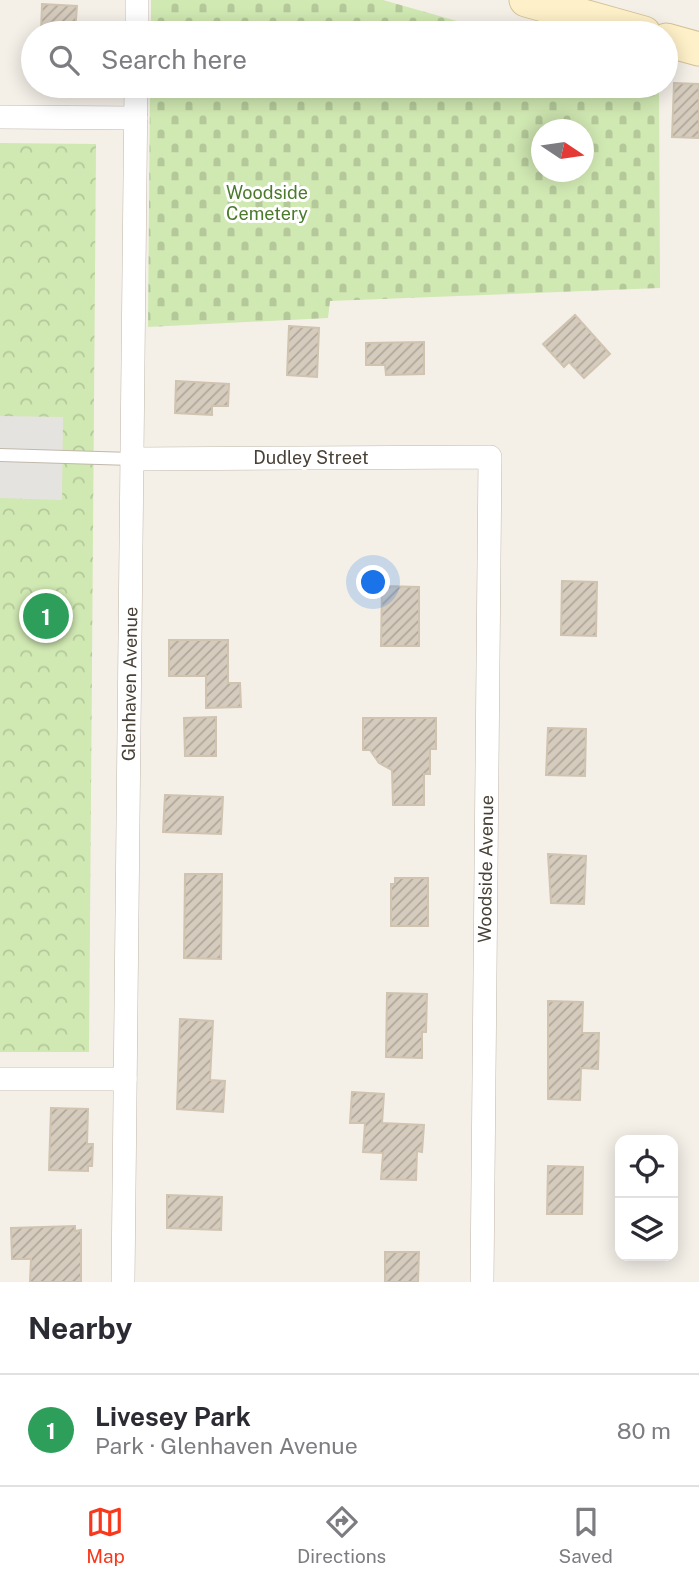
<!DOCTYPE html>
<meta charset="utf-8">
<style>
:root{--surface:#fff;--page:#f7f7f7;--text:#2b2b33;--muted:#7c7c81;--line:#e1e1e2;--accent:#f8381b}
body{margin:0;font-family:"Public Sans",sans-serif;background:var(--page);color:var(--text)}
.controls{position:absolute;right:21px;bottom:21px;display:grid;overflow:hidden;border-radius:14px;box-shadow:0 4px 18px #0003}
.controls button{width:63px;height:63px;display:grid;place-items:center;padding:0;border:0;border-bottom:2px solid var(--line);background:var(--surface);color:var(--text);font:35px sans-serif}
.compass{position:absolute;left:531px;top:119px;width:63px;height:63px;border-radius:50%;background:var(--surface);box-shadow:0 4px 18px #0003;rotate:103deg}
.you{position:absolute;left:374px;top:583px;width:24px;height:24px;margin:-18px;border:5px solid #fff;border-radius:50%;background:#1a73e8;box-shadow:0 0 0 10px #1a73e833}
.badge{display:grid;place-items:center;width:46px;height:46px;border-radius:50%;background:var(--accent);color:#fff;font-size:23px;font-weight:700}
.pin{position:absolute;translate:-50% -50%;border:4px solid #fff;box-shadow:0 2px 7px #0006}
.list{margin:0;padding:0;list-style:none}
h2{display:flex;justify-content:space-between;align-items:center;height:91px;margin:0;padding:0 28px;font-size:30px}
h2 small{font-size:23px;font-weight:400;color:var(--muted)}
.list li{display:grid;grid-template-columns:46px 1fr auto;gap:21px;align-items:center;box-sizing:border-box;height:112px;padding:0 28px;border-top:2px solid var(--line)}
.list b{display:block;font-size:26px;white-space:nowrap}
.list p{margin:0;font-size:23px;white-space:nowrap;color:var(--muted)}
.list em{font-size:23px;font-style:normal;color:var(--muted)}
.icon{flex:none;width:38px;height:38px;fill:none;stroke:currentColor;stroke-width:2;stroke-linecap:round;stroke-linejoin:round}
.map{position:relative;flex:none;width:699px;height:1282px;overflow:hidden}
.search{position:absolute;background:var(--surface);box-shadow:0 4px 18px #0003;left:21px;right:21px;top:21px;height:77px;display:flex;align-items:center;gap:18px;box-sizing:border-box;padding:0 24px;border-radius:38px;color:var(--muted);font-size:26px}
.sheet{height:203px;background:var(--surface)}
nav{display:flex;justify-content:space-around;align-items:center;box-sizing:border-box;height:98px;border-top:2px solid var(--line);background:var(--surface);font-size:19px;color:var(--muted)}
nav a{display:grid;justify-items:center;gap:4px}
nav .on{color:var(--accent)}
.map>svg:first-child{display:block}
.cemetery{fill:url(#cemetery-stones);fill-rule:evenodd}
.park{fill:url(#park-crowns)}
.parking{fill:#e5e3e0}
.building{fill:url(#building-hatch);stroke:#d0c4b1;stroke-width:2}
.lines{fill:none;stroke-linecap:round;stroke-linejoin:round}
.lane-casing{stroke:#c0b8ab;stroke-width:14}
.street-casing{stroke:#c0b8ab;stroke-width:24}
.secondary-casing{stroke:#d4c399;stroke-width:35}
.lane{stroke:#fff;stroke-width:12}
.street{stroke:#fff;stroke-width:23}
.secondary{stroke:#fef0c8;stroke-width:33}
.labels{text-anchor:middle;stroke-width:6;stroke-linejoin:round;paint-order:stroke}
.park-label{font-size:18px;fill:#4a7a2a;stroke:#fff}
.street-label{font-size:18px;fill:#484137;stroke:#fff}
</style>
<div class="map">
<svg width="699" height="1282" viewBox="0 0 699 1282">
<defs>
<pattern id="cemetery-stones" width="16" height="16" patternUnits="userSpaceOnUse" patternTransform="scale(1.75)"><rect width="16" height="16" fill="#d0e8b2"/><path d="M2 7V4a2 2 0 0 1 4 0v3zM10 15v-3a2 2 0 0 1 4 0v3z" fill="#b4c89a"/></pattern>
<pattern id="park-crowns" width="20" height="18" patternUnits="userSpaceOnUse" patternTransform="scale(1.75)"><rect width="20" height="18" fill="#d0e8b2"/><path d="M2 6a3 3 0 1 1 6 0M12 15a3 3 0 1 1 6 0" fill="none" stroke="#b4c89a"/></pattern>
<pattern id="building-hatch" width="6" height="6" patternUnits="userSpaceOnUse" patternTransform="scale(1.75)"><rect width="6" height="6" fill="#d6ccbe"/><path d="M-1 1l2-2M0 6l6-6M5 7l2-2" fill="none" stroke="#b0a79b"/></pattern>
</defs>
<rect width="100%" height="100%" fill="#f4f0e8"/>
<g class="cemetery">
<polygon points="151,0 383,0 499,33 151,33"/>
<path d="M150 86H659L660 288 330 301 328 318 148 327ZM542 130H584V172H542Z"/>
</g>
<polygon class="park" points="0,143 96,144 89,1052 0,1052"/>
<polygon class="parking" points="0,416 63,417 62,500 0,498"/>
<g class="building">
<polygon points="42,4 77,6 75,33 41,33"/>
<polygon points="674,83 699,84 699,138 672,137"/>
<polygon points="575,315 610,354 584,378 569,362 564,367 543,344"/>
<polygon points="289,326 319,328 317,377 287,375"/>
<polygon points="424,342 424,374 386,375 385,365 366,365 366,343"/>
<polygon points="176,381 229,384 228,406 212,406 212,415 175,413"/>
<polygon points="562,581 597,582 596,636 561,635"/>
<polygon points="382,586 419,587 419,646 381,646"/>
<polygon points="169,640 228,640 228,683 240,683 241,707 206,708 206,676 169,676"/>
<polygon points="216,717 216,756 185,756 184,718"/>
<polygon points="363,718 436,718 436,749 430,749 430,774 424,774 424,805 393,805 392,770 379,763 370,750 363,750"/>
<polygon points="548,728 586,729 585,776 546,775"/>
<polygon points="165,795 223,797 221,834 163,832"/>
<polygon points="548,854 586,856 584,904 551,903"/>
<polygon points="185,874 222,874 221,959 184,958"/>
<polygon points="395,878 428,878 428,926 391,926 391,884 395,884"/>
<polygon points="387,993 427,994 426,1032 422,1032 422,1058 386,1057"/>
<polygon points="548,1001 583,1002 582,1033 599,1033 598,1069 581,1068 580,1100 548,1099"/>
<polygon points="180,1019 213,1021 210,1080 225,1081 223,1112 177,1109"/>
<polygon points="352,1092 384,1094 382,1123 424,1125 422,1152 417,1151 416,1180 381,1179 383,1153 363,1152 365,1123 350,1123"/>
<polygon points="51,1108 88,1109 87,1144 93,1144 92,1166 88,1166 88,1171 49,1170"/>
<polygon points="548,1166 583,1167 582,1214 547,1214"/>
<polygon points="167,1195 222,1197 221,1230 167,1228"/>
<polygon points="75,1226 75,1231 81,1230 81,1282 30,1282 31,1259 12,1259 11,1228"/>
<polygon points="385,1252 419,1252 418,1282 385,1282"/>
</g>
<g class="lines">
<defs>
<polyline id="lane" points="0,455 132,459"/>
<g id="street">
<polyline points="137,33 137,0"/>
<polyline points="0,117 136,118"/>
<polyline points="132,459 490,457 482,1282"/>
<polyline points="0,1079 125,1079"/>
<polyline points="123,1282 136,86"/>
</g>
<g id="secondary">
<polyline points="526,0 644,33"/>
<polyline points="666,40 699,49"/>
</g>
</defs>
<use href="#lane" class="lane-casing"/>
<use href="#street" class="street-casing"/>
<use href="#secondary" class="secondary-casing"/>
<use href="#lane" class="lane"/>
<use href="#street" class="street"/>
<use href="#secondary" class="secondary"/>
</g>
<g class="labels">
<g class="park-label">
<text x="267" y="199">Woodside<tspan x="267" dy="21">Cemetery</tspan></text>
</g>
<g class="street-label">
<text x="311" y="464">Dudley Street</text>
<text transform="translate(130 684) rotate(-89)" y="6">Glenhaven Avenue</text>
<text transform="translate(486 869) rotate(-89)" y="6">Woodside Avenue</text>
</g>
</g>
</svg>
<div class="controls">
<button><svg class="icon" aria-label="locate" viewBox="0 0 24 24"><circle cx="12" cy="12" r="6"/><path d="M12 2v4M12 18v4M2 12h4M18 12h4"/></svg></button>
<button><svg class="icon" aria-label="layers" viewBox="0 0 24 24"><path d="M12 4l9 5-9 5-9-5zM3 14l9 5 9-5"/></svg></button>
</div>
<svg class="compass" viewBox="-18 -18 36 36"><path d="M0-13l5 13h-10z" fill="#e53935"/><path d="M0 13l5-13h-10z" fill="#7c7c81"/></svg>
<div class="you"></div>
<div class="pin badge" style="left:46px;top:616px;background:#2e9e5b">1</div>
<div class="search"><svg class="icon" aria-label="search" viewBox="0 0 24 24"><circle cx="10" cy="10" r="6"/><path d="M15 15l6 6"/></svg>Search here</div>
</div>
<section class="sheet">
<h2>Nearby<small></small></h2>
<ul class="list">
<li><span class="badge" style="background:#2e9e5b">1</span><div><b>Livesey Park</b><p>Park · Glenhaven Avenue</p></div><em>80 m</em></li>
</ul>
</section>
<nav>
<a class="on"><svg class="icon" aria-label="map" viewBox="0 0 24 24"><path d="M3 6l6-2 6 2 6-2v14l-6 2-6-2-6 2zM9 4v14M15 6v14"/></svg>Map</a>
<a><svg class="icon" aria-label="directions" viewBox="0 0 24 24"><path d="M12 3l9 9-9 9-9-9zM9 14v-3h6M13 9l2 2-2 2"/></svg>Directions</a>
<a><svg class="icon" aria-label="saved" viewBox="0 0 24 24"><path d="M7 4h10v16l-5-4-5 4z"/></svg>Saved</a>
</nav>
